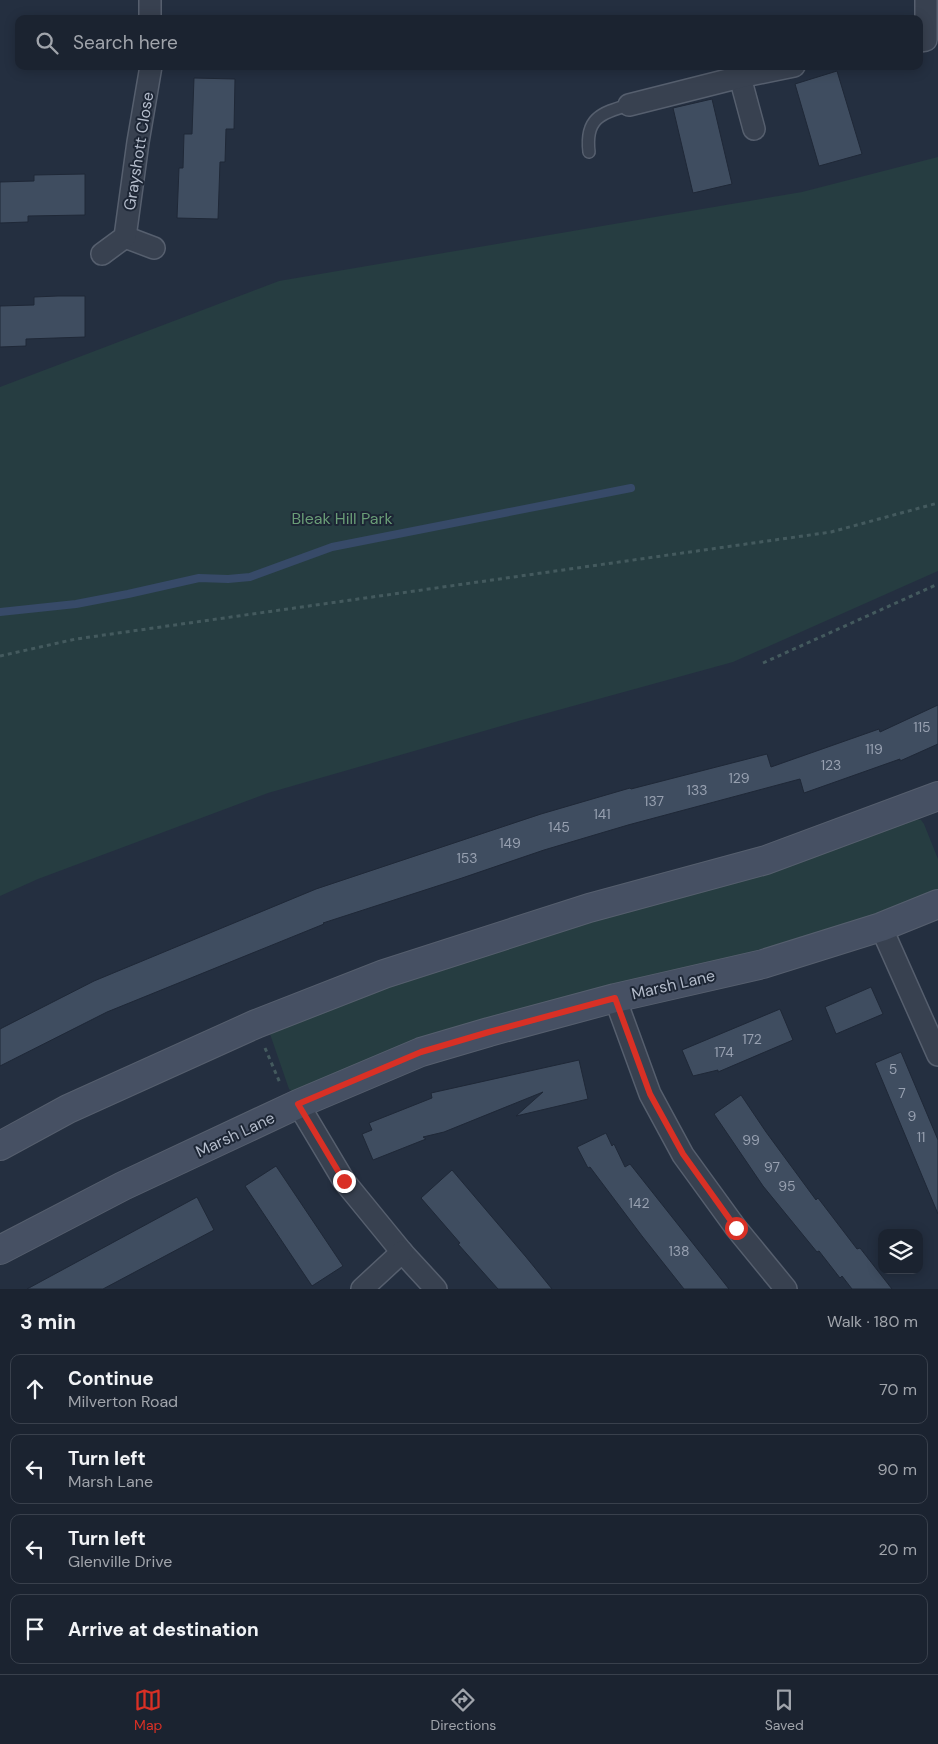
<!DOCTYPE html>
<meta charset="utf-8">
<style>
:root{--surface:#1b2330;--page:#242b38;--text:#f1f3f6;--muted:#a0a4ab;--line:#39404c;--accent:#d93025}
body{margin:0;font-family:"DM Sans",sans-serif;background:var(--page);color:var(--text)}
.controls{position:absolute;right:15px;bottom:15px;display:grid;overflow:hidden;border-radius:10px;box-shadow:0 2px 12px #0003}
.controls button{width:45px;height:45px;display:grid;place-items:center;padding:0;border:0;border-bottom:1px solid var(--line);background:var(--surface);color:var(--text);font:25px sans-serif}
.stop{position:absolute;width:15px;height:15px;margin:-11px;border:4px solid #d93025;border-radius:50%;background:#fff}
.stop.end{background:#d93025;border-color:#fff;box-shadow:0 1px 5px #0008}
.list{margin:0;padding:0;list-style:none}
h2{display:flex;justify-content:space-between;align-items:center;height:65px;margin:0;padding:0 20px;font-size:21px}
h2 small{font-size:16px;font-weight:400;color:var(--muted)}
.list li{display:grid;grid-template-columns:32px 1fr auto;gap:15px;align-items:center;box-sizing:border-box;height:70px;margin:0 10px 10px;padding:0 10px;border:1px solid var(--line);border-radius:10px}
.list b{display:block;font-size:19px;white-space:nowrap}
.list p{margin:0;font-size:16px;white-space:nowrap;color:var(--muted)}
.list em{font-size:16px;font-style:normal;color:var(--muted)}
.icon{flex:none;width:28px;height:28px;fill:none;stroke:currentColor;stroke-width:2;stroke-linecap:round;stroke-linejoin:round}
.map{position:relative;flex:none;width:938px;height:1289px;overflow:hidden}
.search{position:absolute;background:var(--surface);box-shadow:0 2px 12px #0003;left:15px;right:15px;top:15px;height:55px;display:flex;align-items:center;gap:12px;box-sizing:border-box;padding:0 18px;border-radius:10px;color:var(--muted);font-size:19px}
.sheet{height:385px;background:var(--surface)}
nav{display:flex;justify-content:space-around;align-items:center;box-sizing:border-box;height:70px;border-top:1px solid var(--line);background:var(--surface);font-size:14px;color:var(--muted)}
nav a{display:grid;justify-items:center;gap:2px}
nav .on{color:var(--accent)}
.map>svg:first-child{display:block}
.green{fill:#263d41}
.lines{fill:none;stroke-linecap:round;stroke-linejoin:round}
.stream{stroke:#374a68;stroke-width:8}
.building{fill:#3f4d60;stroke:#1f2837}
.lane-casing{stroke:#565f6e;stroke-width:14}
.street-casing{stroke:#565f6e;stroke-width:24}
.secondary-casing{stroke:#565f6e;stroke-width:30}
.path{stroke:#445a5e;stroke-width:3;stroke-dasharray:4 4;stroke-linecap:butt}
.lane{stroke:#384150;stroke-width:11}
.street{stroke:#384150;stroke-width:21}
.secondary{stroke:#465063;stroke-width:28}
.route{stroke:#d93025;stroke-width:6}
.labels{text-anchor:middle;stroke-width:4;stroke-linejoin:round;paint-order:stroke}
.number-label{font-size:14px;fill:#97a0b0}
.street-label{font-size:16px;fill:#b4bccb;stroke:#1d2635}
.park-label{font-size:16px;fill:#6a9d77;stroke:#1d2635}
</style>
<div class="map">
<svg width="938" height="1289" viewBox="0 0 938 1289">
<rect width="100%" height="100%" fill="#242f40"/>
<g class="green">
<polygon points="938,157 938,571 733,662 522,720 268,793 38,879 0,896 0,387 279,281 802,192"/>
<polygon points="915,819 921,820 924,824 938,859 938,893 820,934 564,1000 293,1092 289,1089 270,1034 272,1030 383,986"/>
</g>
<g class="lines">
<polyline class="stream" points="0,612 76,604 128,594 199,578 228,579 250,577 332,547 631,488"/>
</g>
<g class="building">
<polygon points="837,71 862,154 819,166 795,84"/>
<polygon points="194,78 235,79 234,129 226,129 225,162 220,162 218,219 177,218 179,168 183,168 184,134 192,134"/>
<polygon points="712,99 732,184 693,193 673,108"/>
<polygon points="85,174 85,215 28,216 28,222 0,223 0,182 34,181 34,175"/>
<polygon points="58,296 85,296 85,337 26,339 26,346 0,347 0,306 34,305 34,297"/>
<polygon points="938,705 938,744 900,761 900,759 804,793 800,779 628,825 544,850 462,878 323,923 324,924 107,1012 0,1066 0,1029 94,981 316,889 541,814 630,788 631,789 767,754 771,767 879,729 880,732"/>
<polygon points="871,987 883,1014 836,1034 825,1007"/>
<polygon points="780,1009 793,1040 718,1072 718,1070 693,1076 682,1050"/>
<polygon points="901,1052 938,1140 938,1214 875,1063"/>
<polygon points="579,1060 588,1099 516,1116 543,1092 444,1132 423,1137 426,1139 373,1160 362,1134 372,1130 369,1123 432,1098 431,1093"/>
<polygon points="741,1095 766,1132 816,1200 818,1198 857,1249 860,1248 892,1289 852,1289 842,1276 840,1278 819,1251 817,1252 763,1186 714,1114"/>
<polygon points="606,1133 612,1146 614,1144 625,1167 630,1164 729,1289 684,1289 642,1236 590,1167 588,1168 577,1147"/>
<polygon points="276,1166 343,1266 312,1286 245,1186"/>
<polygon points="452,1170 526,1257 552,1289 498,1289 458,1244 460,1243 421,1198"/>
<polygon points="197,1197 214,1230 103,1289 27,1289"/>
</g>
<g class="lines">
<defs>
<path id="lane" d="M589 152C585 119 600 113 629 105"/>
<g id="street">
<polyline points="150,0 150,19"/>
<polyline points="919,41 926,40 926,0"/>
<polyline points="740,77 754,129"/>
<polyline points="629,105 740,77 794,66"/>
<polyline points="125,237 154,248"/>
<polyline points="102,254 125,237 138,142 151,66"/>
<polyline points="881,927 938,1055"/>
<polyline points="615,998 650,1094 683,1155 736,1228 786,1289"/>
<polyline points="298,1104 344,1181 402,1252 436,1289"/>
<polyline points="362,1289 402,1252"/>
</g>
<g id="secondary">
<polyline points="0,1146 68,1109 256,1024 384,974 589,908 766,860 938,796"/>
<polyline points="0,1250 123,1186 298,1104 421,1052 489,1032 615,998 763,964 881,927 938,904"/>
</g>
</defs>
<use href="#lane" class="lane-casing"/>
<use href="#street" class="street-casing"/>
<use href="#secondary" class="secondary-casing"/>
<g class="path">
<polyline points="0,656 76,639 831,532 938,503"/>
<polyline points="763,663 938,584"/>
<polyline points="265,1048 280,1083"/>
</g>
<use href="#lane" class="lane"/>
<use href="#street" class="street"/>
<use href="#secondary" class="secondary"/>
</g>
<g class="lines">
<polyline class="route" points="344,1181 298,1104 421,1052 489,1032 615,998 650,1094 683,1154 736,1228"/>
</g>
<g class="labels">
<g class="number-label">
<text x="922" y="732">115</text>
<text x="874" y="754">119</text>
<text x="831" y="770">123</text>
<text x="739" y="783">129</text>
<text x="697" y="795">133</text>
<text x="654" y="806">137</text>
<text x="602" y="819">141</text>
<text x="559" y="832">145</text>
<text x="510" y="848">149</text>
<text x="467" y="863">153</text>
<text x="752" y="1044">172</text>
<text x="724" y="1057">174</text>
<text x="893" y="1074">5</text>
<text x="902" y="1098">7</text>
<text x="912" y="1121">9</text>
<text x="921" y="1142">11</text>
<text x="751" y="1145">99</text>
<text x="772" y="1172">97</text>
<text x="787" y="1191">95</text>
<text x="639" y="1208">142</text>
<text x="679" y="1256">138</text>
</g>
<g class="street-label">
<text transform="translate(138 151) rotate(-81)" y="6">Grayshott Close</text>
<text transform="translate(673 984) rotate(-13)" y="6">Marsh Lane</text>
<text transform="translate(235 1134) rotate(-25)" y="6">Marsh Lane</text>
</g>
<g class="park-label">
<text x="342" y="524">Bleak Hill Park</text>
</g>
</g>
</svg>
<div class="controls">
<button><svg class="icon" aria-label="layers" viewBox="0 0 24 24"><path d="M12 4l9 5-9 5-9-5zM3 14l9 5 9-5"/></svg></button>
</div>
<div class="stop" style="left:736px;top:1228px"></div>
<div class="stop end" style="left:344px;top:1181px"></div>
<div class="search"><svg class="icon" aria-label="search" viewBox="0 0 24 24"><circle cx="10" cy="10" r="6"/><path d="M15 15l6 6"/></svg>Search here</div>
</div>
<section class="sheet">
<h2>3 min<small>Walk · 180 m</small></h2>
<ul class="list">
<li><svg class="icon" aria-label="ahead" viewBox="0 0 24 24"><path d="M12 20V5M6 11l6-6 6 6"/></svg><div><b>Continue</b><p>Milverton Road</p></div><em>70 m</em></li>
<li><svg class="icon" aria-label="left" viewBox="0 0 24 24"><path d="M17 20v-9H6M10 6l-5 5 5 5"/></svg><div><b>Turn left</b><p>Marsh Lane</p></div><em>90 m</em></li>
<li><svg class="icon" aria-label="left" viewBox="0 0 24 24"><path d="M17 20v-9H6M10 6l-5 5 5 5"/></svg><div><b>Turn left</b><p>Glenville Drive</p></div><em>20 m</em></li>
<li><svg class="icon" aria-label="arrive" viewBox="0 0 24 24"><path d="M6 21V4h12l-3 4 3 4H6"/></svg><div><b>Arrive at destination</b></div></li>
</ul>
</section>
<nav>
<a class="on"><svg class="icon" aria-label="map" viewBox="0 0 24 24"><path d="M3 6l6-2 6 2 6-2v14l-6 2-6-2-6 2zM9 4v14M15 6v14"/></svg>Map</a>
<a><svg class="icon" aria-label="directions" viewBox="0 0 24 24"><path d="M12 3l9 9-9 9-9-9zM9 14v-3h6M13 9l2 2-2 2"/></svg>Directions</a>
<a><svg class="icon" aria-label="saved" viewBox="0 0 24 24"><path d="M7 4h10v16l-5-4-5 4z"/></svg>Saved</a>
</nav>
